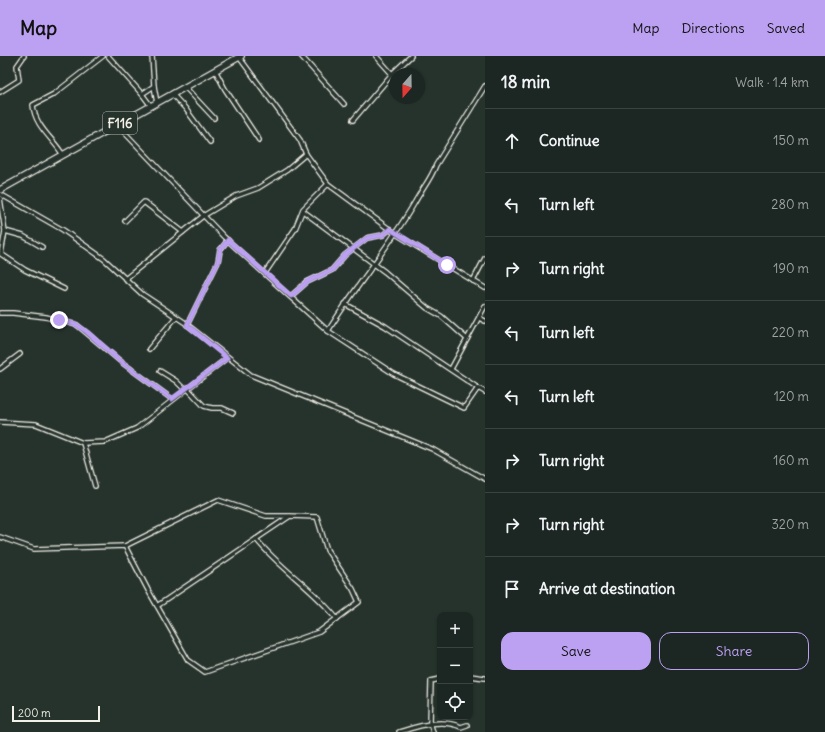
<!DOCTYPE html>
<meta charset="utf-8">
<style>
:root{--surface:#1c2622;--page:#252e2a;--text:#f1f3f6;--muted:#a0a5a5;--line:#3a4340;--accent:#bca0f2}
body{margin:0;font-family:Delius,sans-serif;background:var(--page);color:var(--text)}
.controls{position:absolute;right:12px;bottom:12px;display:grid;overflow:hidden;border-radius:8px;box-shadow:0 1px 3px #0004}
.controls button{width:36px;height:36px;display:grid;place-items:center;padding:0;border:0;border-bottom:1px solid var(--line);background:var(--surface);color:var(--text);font:20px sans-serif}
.compass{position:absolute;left:389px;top:12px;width:36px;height:36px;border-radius:50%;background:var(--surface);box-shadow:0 1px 3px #0004;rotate:200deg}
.scale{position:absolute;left:12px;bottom:10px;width:88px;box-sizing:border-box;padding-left:4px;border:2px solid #f4f1e8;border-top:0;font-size:11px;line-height:14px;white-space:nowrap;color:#f4f1e8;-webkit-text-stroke:3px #26332d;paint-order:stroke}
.stop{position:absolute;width:12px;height:12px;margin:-9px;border:3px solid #bca0f2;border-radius:50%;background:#fff}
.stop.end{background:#bca0f2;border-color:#fff;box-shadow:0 1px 4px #0008}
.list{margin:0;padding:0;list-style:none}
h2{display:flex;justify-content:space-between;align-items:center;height:52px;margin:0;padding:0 16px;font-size:17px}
h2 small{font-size:13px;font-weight:400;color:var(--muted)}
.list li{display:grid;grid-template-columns:26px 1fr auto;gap:12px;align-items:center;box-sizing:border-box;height:64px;padding:0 16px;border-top:1px solid var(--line)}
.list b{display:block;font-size:15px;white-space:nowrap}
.list em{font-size:13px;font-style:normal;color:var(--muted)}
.actions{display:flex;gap:8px;padding:12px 16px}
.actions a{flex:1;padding:9px 0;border:1px solid var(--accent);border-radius:12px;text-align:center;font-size:14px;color:var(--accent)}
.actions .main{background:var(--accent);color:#111}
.icon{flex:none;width:22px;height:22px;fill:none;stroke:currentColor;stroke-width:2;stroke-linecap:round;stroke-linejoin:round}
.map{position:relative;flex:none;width:485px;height:676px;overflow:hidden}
header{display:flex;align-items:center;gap:24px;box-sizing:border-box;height:56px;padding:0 20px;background:var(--accent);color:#111}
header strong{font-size:19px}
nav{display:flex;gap:22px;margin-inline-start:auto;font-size:14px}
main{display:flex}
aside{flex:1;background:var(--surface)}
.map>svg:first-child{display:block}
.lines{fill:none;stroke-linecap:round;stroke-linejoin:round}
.minor-casing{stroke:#f4f1e8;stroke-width:6}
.primary-casing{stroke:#f4f1e8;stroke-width:8}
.minor{stroke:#26332d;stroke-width:3.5}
.primary{stroke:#26332d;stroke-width:5.5}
.route{stroke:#bca0f2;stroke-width:5}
.labels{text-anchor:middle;stroke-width:3;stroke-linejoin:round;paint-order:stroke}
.shield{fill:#26332d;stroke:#b6b8b0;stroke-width:1}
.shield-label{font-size:13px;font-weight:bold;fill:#f4f1e8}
</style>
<header>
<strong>Map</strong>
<nav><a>Map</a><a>Directions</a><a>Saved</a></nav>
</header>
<main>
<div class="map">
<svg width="485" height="676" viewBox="0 0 485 676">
<rect width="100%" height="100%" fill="#26332d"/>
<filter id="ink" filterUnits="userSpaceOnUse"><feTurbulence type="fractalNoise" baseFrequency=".025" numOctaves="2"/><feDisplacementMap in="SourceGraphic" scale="8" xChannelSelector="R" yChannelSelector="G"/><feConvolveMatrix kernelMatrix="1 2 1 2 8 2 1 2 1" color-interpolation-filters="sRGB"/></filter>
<g filter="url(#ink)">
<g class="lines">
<defs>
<g id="minor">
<polyline points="108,0 142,38 151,50"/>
<polyline points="152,0 154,30 157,47"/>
<polyline points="301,0 344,48"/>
<polyline points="376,0 392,18"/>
<polyline points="239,1 300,84 306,98 328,128 396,178 485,232"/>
<polyline points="215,14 225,33 259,84"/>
<polyline points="185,31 214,62"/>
<polyline points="0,36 19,24 17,10 24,0"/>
<polyline points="142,38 154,30"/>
<polyline points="172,38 185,52 210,86"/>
<polyline points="353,64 392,18 411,0"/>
<polyline points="119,68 127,79 224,181 328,275 394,318 464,352 478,332 485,336"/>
<path d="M63 99C53 82 35 71 33 49L54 38 103 0"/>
<polyline points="0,138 63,174 104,203 142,238 184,266 251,319 432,393 485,423"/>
<polyline points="0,142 5,175 1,198 25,214 64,233"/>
<polyline points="303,155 385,216 427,252 441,260 467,283"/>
<polyline points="125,165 144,146 183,176"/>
<polyline points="5,175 23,180 42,191"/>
<polyline points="265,217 295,173 303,153 328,128"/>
<polyline points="125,223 203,160 236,140 258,132 287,114 306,98"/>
<polyline points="473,225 485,202"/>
<polyline points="291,240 307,226 332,214 345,199 367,182 383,179 390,173"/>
<polyline points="345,248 385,270 478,332"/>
<polyline points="0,257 13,257 46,261 77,269 120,305 172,343"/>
<polyline points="479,262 485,265"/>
<polyline points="187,269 218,206 220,194 228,184"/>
<path d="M328 275C355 231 389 191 415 146 422 133 431 123 436 109L485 30"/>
<polyline points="149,293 176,261"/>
<polyline points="0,313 20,298"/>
<polyline points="451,313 485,250"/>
<polyline points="160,315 176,325 185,334"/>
<polyline points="187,332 204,350 212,352 222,352 233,357"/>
<polyline points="0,366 36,368 83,387 105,386 137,372 227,302"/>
<polyline points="83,387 95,430"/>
<polyline points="0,481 34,493 125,490 148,534 188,604 205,616 319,576 359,546 353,533 327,494 317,461 290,460 157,550"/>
<path d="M256 483C280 513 313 532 337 563"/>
<polyline points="125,490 218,444 266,460 289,460"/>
<polyline points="470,620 485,622"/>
<path d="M399 676C419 670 441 662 461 671L467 669"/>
<polyline points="433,676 430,667 431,625 440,623"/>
</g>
<polyline id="primary" points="0,134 241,0"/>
</defs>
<use href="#minor" class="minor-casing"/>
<use href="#primary" class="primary-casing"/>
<use href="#minor" class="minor"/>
<use href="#primary" class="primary"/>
</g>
</g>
<g class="lines" filter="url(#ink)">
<polyline class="route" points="59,264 77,269 87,276 120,305 172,343 227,302 187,269 218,206 220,194 228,184 291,240 307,226 332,214 345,199 367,182 383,179 390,173 447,209"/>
</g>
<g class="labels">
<rect class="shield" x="103" y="56" width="34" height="22" rx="3"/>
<g class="shield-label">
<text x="120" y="72">F116</text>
</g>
</g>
</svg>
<div class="controls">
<button>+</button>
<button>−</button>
<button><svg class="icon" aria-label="locate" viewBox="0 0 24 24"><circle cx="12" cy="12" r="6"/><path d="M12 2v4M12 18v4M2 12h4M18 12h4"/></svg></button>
</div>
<svg class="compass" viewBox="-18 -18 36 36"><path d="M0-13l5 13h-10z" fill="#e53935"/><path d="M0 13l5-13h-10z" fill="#a0a5a5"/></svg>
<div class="scale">200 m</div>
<div class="stop" style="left:447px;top:209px"></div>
<div class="stop end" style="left:59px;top:264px"></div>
</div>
<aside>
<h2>18 min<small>Walk · 1.4 km</small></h2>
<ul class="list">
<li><svg class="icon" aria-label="ahead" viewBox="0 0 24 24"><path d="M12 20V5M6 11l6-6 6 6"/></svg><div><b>Continue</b></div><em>150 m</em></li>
<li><svg class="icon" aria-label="left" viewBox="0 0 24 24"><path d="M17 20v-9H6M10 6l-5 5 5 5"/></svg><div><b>Turn left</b></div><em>280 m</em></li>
<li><svg class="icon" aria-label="right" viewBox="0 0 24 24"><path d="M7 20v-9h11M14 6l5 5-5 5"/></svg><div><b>Turn right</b></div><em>190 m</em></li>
<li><svg class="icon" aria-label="left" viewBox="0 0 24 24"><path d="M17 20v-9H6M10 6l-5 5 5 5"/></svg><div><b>Turn left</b></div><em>220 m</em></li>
<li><svg class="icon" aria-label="left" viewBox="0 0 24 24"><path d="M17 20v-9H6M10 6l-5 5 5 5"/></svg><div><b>Turn left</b></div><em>120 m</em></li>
<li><svg class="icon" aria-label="right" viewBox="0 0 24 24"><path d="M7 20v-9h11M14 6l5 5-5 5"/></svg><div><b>Turn right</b></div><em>160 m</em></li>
<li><svg class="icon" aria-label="right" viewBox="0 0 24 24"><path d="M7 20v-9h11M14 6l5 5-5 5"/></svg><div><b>Turn right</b></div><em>320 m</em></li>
<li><svg class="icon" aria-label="arrive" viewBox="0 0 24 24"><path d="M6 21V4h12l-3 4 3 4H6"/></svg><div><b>Arrive at destination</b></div></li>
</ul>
<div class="actions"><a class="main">Save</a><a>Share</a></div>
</aside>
</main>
